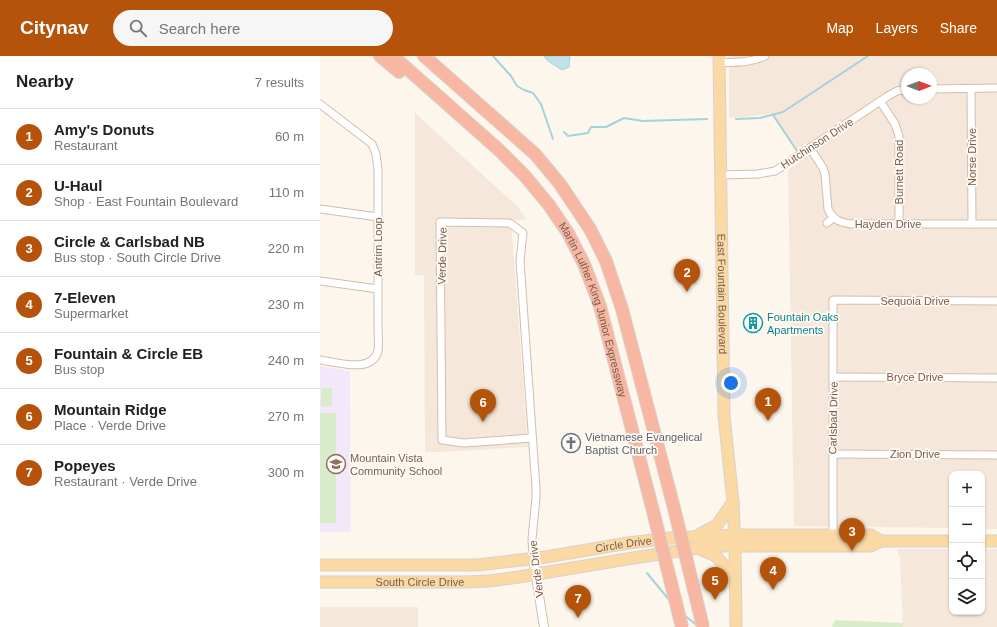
<!DOCTYPE html>
<meta charset="utf-8">
<style>
:root{--surface:#fff;--page:#f6f6f6;--text:#202124;--muted:#757577;--line:#e0e0e0;--accent:#b45309}
body{margin:0;font-family:Helvetica,sans-serif;background:var(--page);color:var(--text)}
.controls{position:absolute;right:12px;bottom:12px;display:grid;overflow:hidden;border-radius:8px;box-shadow:0 1px 3px #0004}
.controls button{width:36px;height:36px;display:grid;place-items:center;padding:0;border:0;border-bottom:1px solid var(--line);background:var(--surface);color:var(--text);font:20px sans-serif}
.compass{position:absolute;left:581px;top:12px;width:36px;height:36px;border-radius:50%;background:var(--surface);box-shadow:0 1px 3px #0004;rotate:90deg}
.you{position:absolute;left:411px;top:327px;width:14px;height:14px;margin:-10px;border:3px solid #fff;border-radius:50%;background:#1a73e8;box-shadow:0 0 0 6px #1a73e833}
.badge{display:grid;place-items:center;width:26px;height:26px;border-radius:50%;background:var(--accent);color:#fff;font-size:13px;font-weight:700}
.pin{position:absolute;translate:-50% -33px;filter:drop-shadow(0 1px 2px #0008)}
.pin::after{content:'';position:absolute;top:21px;width:14px;height:12px;background:inherit;clip-path:polygon(0 0,100% 0,50% 100%)}
.list{margin:0;padding:0;list-style:none}
h2{display:flex;justify-content:space-between;align-items:center;height:52px;margin:0;padding:0 16px;font-size:17px}
h2 small{font-size:13px;font-weight:400;color:var(--muted)}
.list li{display:grid;grid-template-columns:26px 1fr auto;gap:12px;align-items:center;box-sizing:border-box;height:56px;padding:0 16px;border-top:1px solid var(--line)}
.list b{display:block;font-size:15px;white-space:nowrap}
.list p{margin:0;font-size:13px;white-space:nowrap;color:var(--muted)}
.list em{font-size:13px;font-style:normal;color:var(--muted)}
.icon{flex:none;width:22px;height:22px;fill:none;stroke:currentColor;stroke-width:2;stroke-linecap:round;stroke-linejoin:round}
.map{position:relative;flex:none;width:677px;height:571px;overflow:hidden}
header{display:flex;align-items:center;gap:24px;box-sizing:border-box;height:56px;padding:0 20px;background:var(--accent);color:#fff}
header strong{font-size:19px}
nav{display:flex;gap:22px;margin-inline-start:auto;font-size:14px}
.search{width:280px;height:36px;background:var(--page);display:flex;align-items:center;gap:10px;box-sizing:border-box;padding:0 14px;border-radius:22px;color:var(--muted);font-size:15px}
main{display:flex}
aside{flex:1;background:var(--surface)}
.map>svg:first-child{display:block}
.residential{fill:#f5e8da;fill-rule:evenodd}
.education{fill:#f3e8fa}
.green{fill:#d8ecc9}
.water{fill:#bfe3e8;stroke:#a5d3da}
.lines{fill:none;stroke-linecap:round;stroke-linejoin:round}
.stream{stroke:#a5d3da;stroke-width:2}
.minor-casing{stroke:#d1beb0;stroke-width:9}
.tertiary-casing{stroke:#d1beb0;stroke-width:10}
.primary-casing{stroke:#dad1cd;stroke-width:13}
.motorway-casing{stroke:#dad1cd;stroke-width:14}
.minor{stroke:#fff;stroke-width:7}
.tertiary{stroke:#fff;stroke-width:8}
.primary{stroke:#fbd9a5;stroke-width:11}
.motorway{stroke:#f7b7a3;stroke-width:12}
.motorway-bridge-casing{stroke:#dad1cd;stroke-width:14;stroke-linecap:butt}
.motorway-bridge{stroke:#f7b7a3;stroke-width:12}
.labels{text-anchor:middle;stroke-width:3.5;stroke-linejoin:round;paint-order:stroke}
.street-label{font-size:11px;fill:#7a5c4d;stroke:#fffaf3}
.culture-label{font-size:11px;fill:#0d838f;stroke:#fffaf3;text-anchor:start}
.worship-label{font-size:11px;fill:#5b616d;stroke:#fffaf3;text-anchor:start}
.education-label{font-size:11px;fill:#785e54;stroke:#fffaf3;text-anchor:start}
</style>
<header>
<strong>Citynav</strong>
<div class="search"><svg class="icon" aria-label="search" viewBox="0 0 24 24"><circle cx="10" cy="10" r="6"/><path d="M15 15l6 6"/></svg>Search here</div>
<nav><a>Map</a><a>Layers</a><a>Share</a></nav>
</header>
<main>
<aside>
<h2>Nearby<small>7 results</small></h2>
<ul class="list">
<li><span class="badge">1</span><div><b>Amy's Donuts</b><p>Restaurant</p></div><em>60 m</em></li>
<li><span class="badge">2</span><div><b>U-Haul</b><p>Shop · East Fountain Boulevard</p></div><em>110 m</em></li>
<li><span class="badge">3</span><div><b>Circle &amp; Carlsbad NB</b><p>Bus stop · South Circle Drive</p></div><em>220 m</em></li>
<li><span class="badge">4</span><div><b>7-Eleven</b><p>Supermarket</p></div><em>230 m</em></li>
<li><span class="badge">5</span><div><b>Fountain &amp; Circle EB</b><p>Bus stop</p></div><em>240 m</em></li>
<li><span class="badge">6</span><div><b>Mountain Ridge</b><p>Place · Verde Drive</p></div><em>270 m</em></li>
<li><span class="badge">7</span><div><b>Popeyes</b><p>Restaurant · Verde Drive</p></div><em>300 m</em></li>
</ul>
</aside>
<div class="map">
<svg width="677" height="571" viewBox="0 0 677 571">
<rect width="100%" height="100%" fill="#fdf6ec"/>
<g class="residential">
<path d="M409 0H677V473H662V418H632V472L474 470 468 114 480 106 476 94 452 58 409 62ZM587 18H611V42H587Z"/>
<polygon points="95,57 198,151 206,163 191,165 208,391 120,396 105,396 104,219 95,219"/>
<polygon points="577,493 632,493 632,556 662,556 662,493 677,493 677,571 583,571 580,503"/>
<rect x="0" y="551" width="98" height="20"/>
</g>
<polygon class="education" points="0,310 30,315 31,476 0,476"/>
<g class="green">
<rect x="1" y="332" width="11" height="18"/>
<rect x="0" y="357" width="16" height="110"/>
<polygon points="515,564 583,567 583,571 512,571"/>
</g>
<polygon class="water" points="224,0 250,0 249,11 242,14 228,5"/>
<g class="lines">
<g class="stream">
<polyline points="173,0 191,20 197,30 204,34 213,37 221,48 233,83"/>
<polyline points="453,59 477,95"/>
<polyline points="416,63 440,62 463,56 548,0"/>
<polyline points="244,76 248,80 268,77 271,71 286,71 304,62 323,65 387,63"/>
<polyline points="327,517 350,545"/>
<polyline points="364,559 378,570"/>
</g>
<defs>
<g id="minor">
<path d="M399 7C415 6 430 7 445 0"/>
<polyline points="611,33 677,32"/>
<polyline points="651,33 652,168"/>
<polyline points="560,45 575,68 579,80 579,169"/>
<path d="M0 48 52 88 56 98 58 113V270C58 278 59 287 58 295 52 318 17 306 0 304"/>
<path d="M490 92 503 112 505 118 508 153C513 164 521 167 532 168H677"/>
<polyline points="400,119 438,118 455,115 568,40 577,35 587,33"/>
<polyline points="0,153 58,161"/>
<polyline points="507,167 513,162"/>
<polyline points="0,225 58,233"/>
<polyline points="514,321 677,322"/>
<polyline points="212,382 144,387 122,384 120,166 189,167 194,170 203,177 200,205 216,432 216,442 212,483 213,502"/>
<polyline points="513,398 677,399"/>
<polyline points="513,479 513,244 677,245"/>
</g>
<polyline id="tertiary" points="213,502 224,571"/>
<g id="primary">
<path id="s1" d="M399 0 404 359 413 446 415 490 416 571"/>
<polyline points="380,478 397,469 413,446"/>
<polyline points="662,485 677,485"/>
<polyline points="379,493 396,500 415,523"/>
<path id="s2" d="M0 509H157L226 501 308 487 350 482 415 479H551L561 485"/>
<path id="s3" d="M0 526H144L169 525 199 521 307 503 384 491 400 490H551L561 485H632"/>
</g>
<g id="motorway">
<polyline points="60,0 79,16"/>
<path id="s4" d="M73 0 179 94 205 120 229 149 248 177 264 208 280 250 333 455"/>
<polyline points="104,0 215,98 240,128 270,173 286,205 302,253 354,452"/>
</g>
</defs>
<use href="#minor" class="minor-casing"/>
<use href="#tertiary" class="tertiary-casing"/>
<use href="#primary" class="primary-casing"/>
<use href="#motorway" class="motorway-casing"/>
<use href="#minor" class="minor"/>
<use href="#tertiary" class="tertiary"/>
<use href="#primary" class="primary"/>
<use href="#motorway" class="motorway"/>
<defs>
<g id="motorway-bridge">
<polyline points="354,452 383,571"/>
<polyline points="333,455 362,571"/>
</g>
</defs>
<use href="#motorway-bridge" class="motorway-bridge-casing"/>
<use href="#motorway-bridge" class="motorway-bridge"/>
</g>
<defs>
<symbol id="building-ring" viewBox="-11 -11 22 22"><circle r="9.5" fill="#fffaf3" stroke="#0f9aa8" stroke-width="1.5"/><path d="M-4-6H4V6H1V3H-1V6H-4ZM-2.5-4.3h1.7v1.8h-1.7ZM.8-4.3h1.7v1.8H.8ZM-2.5-1h1.7V.8h-1.7ZM.8-1h1.7V.8H.8Z" fill="#0f9aa8"/></symbol>
<symbol id="church-ring" viewBox="-11 -11 22 22"><circle r="9.5" fill="#fffaf3" stroke="#6b7280" stroke-width="1.5"/><path d="M-1.2-6h2.4v3.5h3.3v2.4h-3.3V6h-2.4V-.1h-3.3v-2.4h3.3Z" fill="#6b7280"/></symbol>
<symbol id="school-ring" viewBox="-11 -11 22 22"><circle r="9.5" fill="#fffaf3" stroke="#8d6e63" stroke-width="1.5"/><path d="M0-5L7-2L0 1L-7-2ZM-4 1L0 2.5L4 1V4Q0 6-4 4Z" fill="#8d6e63"/></symbol>
</defs>
<g fill-rule="evenodd">
<use href="#building-ring" x="422" y="256" width="22" height="22"/>
<use href="#church-ring" x="240" y="376" width="22" height="22"/>
<use href="#school-ring" x="5" y="397" width="22" height="22"/>
</g>
<g class="labels">
<g class="street-label">
<text transform="translate(497 87) rotate(-33)" y="4">Hutchinson Drive</text>
<text transform="translate(652 101) rotate(-90)" y="4">Norse Drive</text>
<text transform="translate(579 116) rotate(-90)" y="4">Burnett Road</text>
<text x="568" y="172">Hayden Drive</text>
<text transform="translate(58 191) rotate(-90)" y="4">Antrim Loop</text>
<text transform="translate(122 200) rotate(-89)" y="4">Verde Drive</text>
<text dy="4" stroke="none"><textPath href="#s1" startOffset="238">East Fountain Boulevard</textPath></text>
<text x="595" y="249">Sequoia Drive</text>
<text dy="4" stroke="none"><textPath href="#s4" startOffset="331">Martin Luther King Junior Expressway</textPath></text>
<text x="595" y="325">Bryce Drive</text>
<text transform="translate(513 362) rotate(-89)" y="4">Carlsbad Drive</text>
<text x="595" y="402">Zion Drive</text>
<text dy="4" stroke="none"><textPath href="#s2" startOffset="305">Circle Drive</textPath></text>
<text transform="translate(216 513) rotate(-97)" y="4">Verde Drive</text>
<text dy="4" stroke="none"><textPath href="#s3" startOffset="100">South Circle Drive</textPath></text>
</g>
<g class="culture-label">
<text x="447" y="265">Fountain Oaks<tspan x="447" dy="13">Apartments</tspan></text>
</g>
<g class="worship-label">
<text x="265" y="385">Vietnamese Evangelical<tspan x="265" dy="13">Baptist Church</tspan></text>
</g>
<g class="education-label">
<text x="30" y="406">Mountain Vista<tspan x="30" dy="13">Community School</tspan></text>
</g>
</g>
</svg>
<div class="controls">
<button>+</button>
<button>−</button>
<button><svg class="icon" aria-label="locate" viewBox="0 0 24 24"><circle cx="12" cy="12" r="6"/><path d="M12 2v4M12 18v4M2 12h4M18 12h4"/></svg></button>
<button><svg class="icon" aria-label="layers" viewBox="0 0 24 24"><path d="M12 4l9 5-9 5-9-5zM3 14l9 5 9-5"/></svg></button>
</div>
<svg class="compass" viewBox="-18 -18 36 36"><path d="M0-13l5 13h-10z" fill="#e53935"/><path d="M0 13l5-13h-10z" fill="#757577"/></svg>
<div class="you"></div>
<div class="pin badge" style="left:448px;top:365px">1</div>
<div class="pin badge" style="left:367px;top:236px">2</div>
<div class="pin badge" style="left:532px;top:495px">3</div>
<div class="pin badge" style="left:453px;top:534px">4</div>
<div class="pin badge" style="left:395px;top:544px">5</div>
<div class="pin badge" style="left:163px;top:366px">6</div>
<div class="pin badge" style="left:258px;top:562px">7</div>
</div>
</main>
